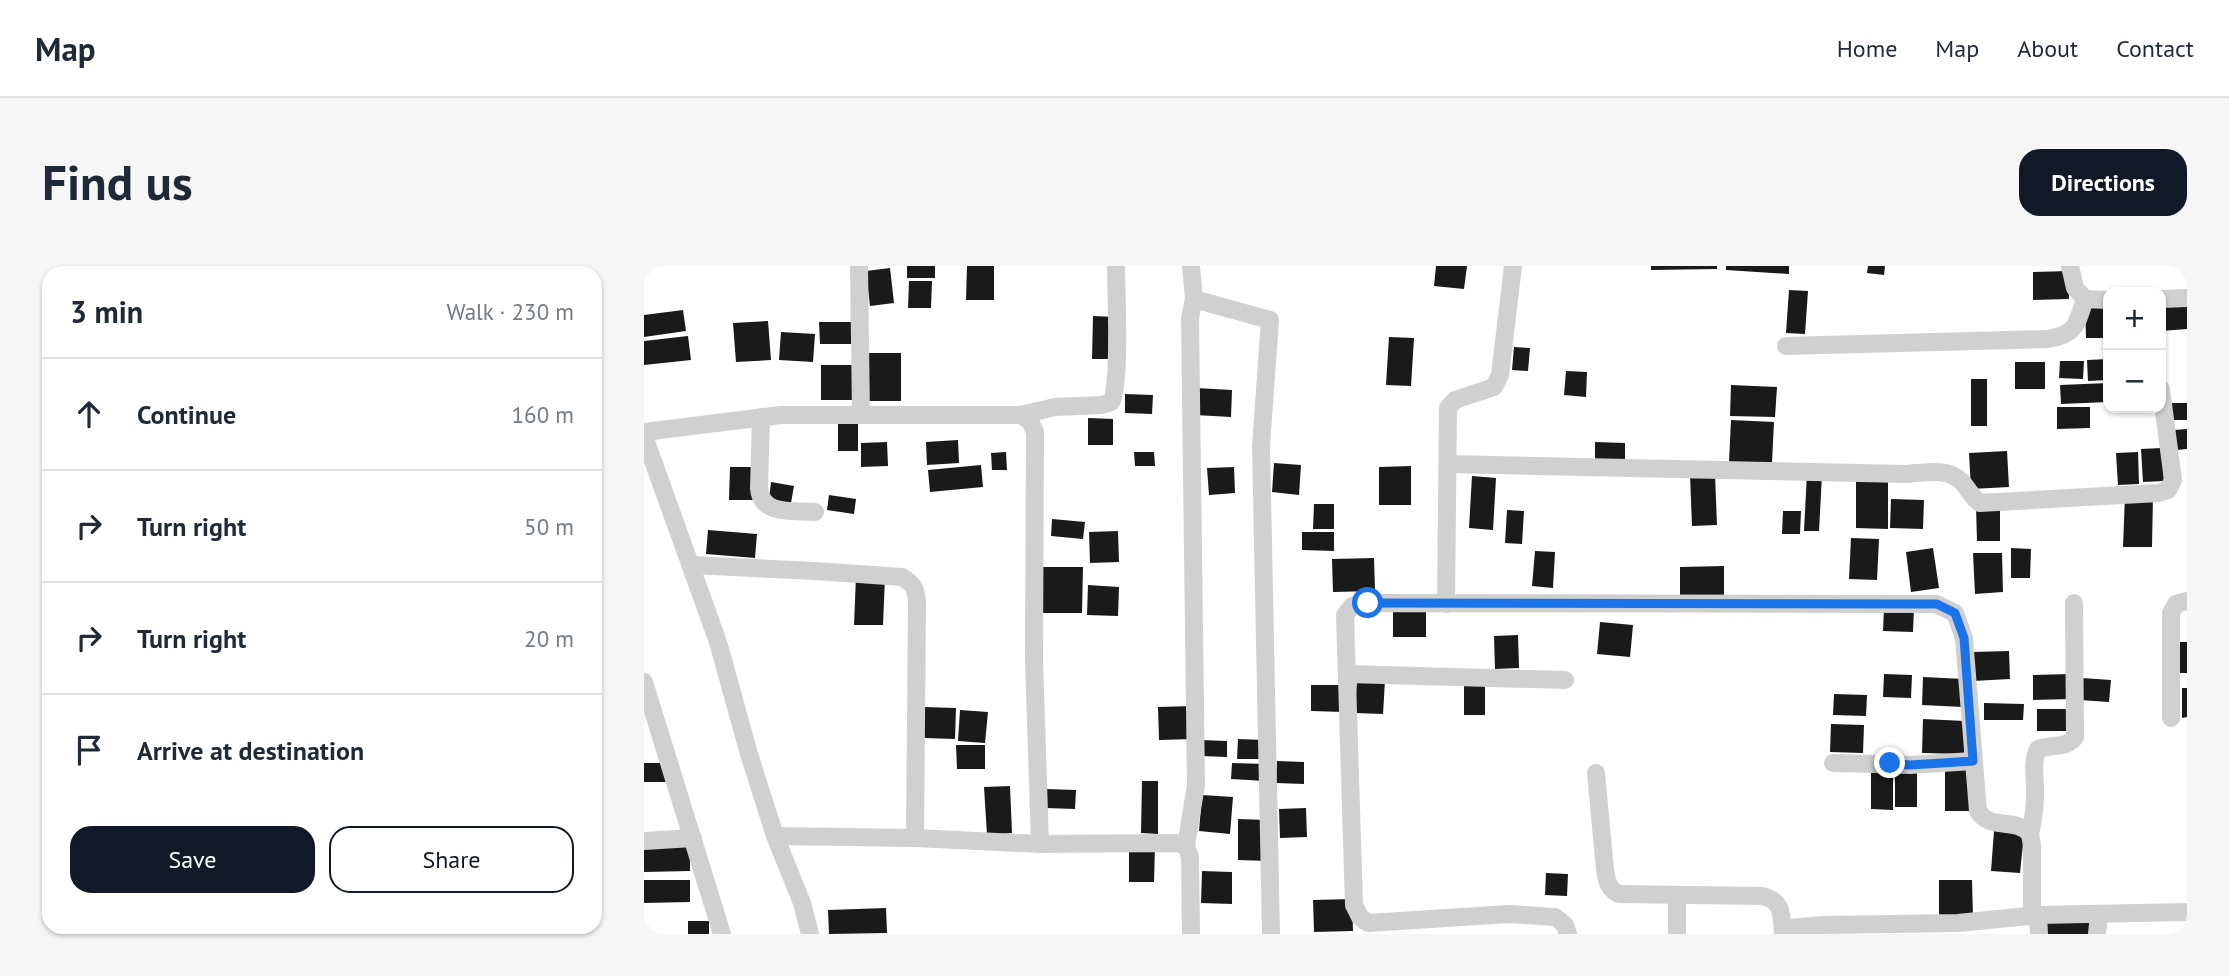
<!DOCTYPE html>
<meta charset="utf-8">
<style>
:root{--surface:#fff;--page:#f6f6f7;--text:#1f2937;--muted:#747a83;--line:#e0e1e3;--accent:#111827}
body{margin:0;font-family:"PT Sans",sans-serif;background:var(--page);color:var(--text)}
.controls{position:absolute;right:21px;top:21px;display:grid;overflow:hidden;border-radius:14px;box-shadow:0 2px 5px #0004}
.controls button{width:63px;height:63px;display:grid;place-items:center;padding:0;border:0;border-bottom:2px solid var(--line);background:var(--surface);color:var(--text);font:35px sans-serif}
.stop{position:absolute;width:21px;height:21px;margin:-16px;border:5px solid #1a73e8;border-radius:50%;background:#fff}
.stop.end{background:#1a73e8;border-color:#fff;box-shadow:0 2px 7px #0008}
.list{margin:0;padding:0;list-style:none}
h2{display:flex;justify-content:space-between;align-items:center;height:91px;margin:0;padding:0 28px;font-size:30px}
h2 small{font-size:23px;font-weight:400;color:var(--muted)}
.list li{display:grid;grid-template-columns:46px 1fr auto;gap:21px;align-items:center;box-sizing:border-box;height:112px;padding:0 28px;border-top:2px solid var(--line)}
.list b{display:block;font-size:26px;white-space:nowrap}
.list em{font-size:23px;font-style:normal;color:var(--muted)}
.actions{display:flex;gap:14px;padding:21px 28px}
.actions a{flex:1;padding:16px 0;border:2px solid var(--accent);border-radius:21px;text-align:center;font-size:24px;color:var(--accent)}
.actions .main{background:var(--accent);color:#fff}
.icon{flex:none;width:38px;height:38px;fill:none;stroke:currentColor;stroke-width:2;stroke-linecap:round;stroke-linejoin:round}
.map{position:relative;flex:none;width:1543px;height:668px;overflow:hidden;border-radius:21px}
header{display:flex;align-items:center;gap:42px;box-sizing:border-box;height:98px;padding:0 35px;background:var(--surface);border-bottom:2px solid var(--line)}
header strong{font-size:33px}
nav{display:flex;gap:38px;margin-inline-start:auto;font-size:24px}
.intro{display:flex;align-items:center;justify-content:space-between;box-sizing:border-box;height:168px;padding:0 42px}
h1{margin:0;font-size:49px}
.button{padding:18px 32px;border-radius:21px;background:var(--accent);color:#fff;font-size:24px;font-weight:700}
main{display:flex;gap:42px;padding:0 42px}
aside{flex:1;background:var(--surface);border-radius:21px;box-shadow:0 2px 5px #0004}
.map>svg:first-child{display:block}
.building{fill:#1a1a1a}
.lines{fill:none;stroke-linecap:round;stroke-linejoin:round}
.minor{stroke:#d0d0d0;stroke-width:18}
.route{stroke:#1a73e8;stroke-width:9}
</style>
<header>
<strong>Map</strong>
<nav><a>Home</a><a>Map</a><a>About</a><a>Contact</a></nav>
</header>
<div class="intro"><h1>Find us</h1><a class="button">Directions</a></div>
<main>
<aside>
<h2>3 min<small>Walk · 230 m</small></h2>
<ul class="list">
<li><svg class="icon" aria-label="ahead" viewBox="0 0 24 24"><path d="M12 20V5M6 11l6-6 6 6"/></svg><div><b>Continue</b></div><em>160 m</em></li>
<li><svg class="icon" aria-label="right" viewBox="0 0 24 24"><path d="M7 20v-9h11M14 6l5 5-5 5"/></svg><div><b>Turn right</b></div><em>50 m</em></li>
<li><svg class="icon" aria-label="right" viewBox="0 0 24 24"><path d="M7 20v-9h11M14 6l5 5-5 5"/></svg><div><b>Turn right</b></div><em>20 m</em></li>
<li><svg class="icon" aria-label="arrive" viewBox="0 0 24 24"><path d="M6 21V4h12l-3 4 3 4H6"/></svg><div><b>Arrive at destination</b></div></li>
</ul>
<div class="actions"><a class="main">Save</a><a>Share</a></div>
</aside>
<div class="map">
<svg width="1543" height="668" viewBox="0 0 1543 668">
<rect width="100%" height="100%" fill="#fff"/>
<g class="building">
<rect x="263" y="0" width="28" height="12"/>
<polygon points="323,0 350,0 350,34 322,34"/>
<polygon points="792,0 823,0 820,23 790,20"/>
<polygon points="1007,0 1073,0 1073,3 1007,4"/>
<polygon points="1082,0 1145,0 1145,8 1082,4"/>
<polygon points="1224,0 1241,0 1240,9 1223,7"/>
<polygon points="246,2 250,37 226,40 222,5"/>
<polygon points="1425,5 1425,33 1389,34 1389,6"/>
<polygon points="265,15 288,15 287,42 264,42"/>
<polygon points="1145,24 1164,25 1161,68 1142,67"/>
<polygon points="1543,35 1543,63 1517,65 1517,37"/>
<polygon points="1464,38 1464,72 1442,72 1441,39"/>
<polygon points="39,44 42,65 0,71 0,49"/>
<polygon points="449,50 472,51 471,93 448,93"/>
<polygon points="124,55 127,94 92,96 89,57"/>
<polygon points="175,56 210,56 211,78 176,78"/>
<polygon points="137,66 171,68 169,96 135,94"/>
<polygon points="44,70 47,94 0,99 0,75"/>
<polygon points="745,71 770,72 767,120 742,119"/>
<polygon points="870,81 886,82 884,105 868,104"/>
<rect x="219" y="87" width="38" height="48"/>
<polygon points="1464,93 1464,114 1444,115 1443,94"/>
<polygon points="1416,95 1440,95 1439,113 1415,112"/>
<rect x="1371" y="96" width="30" height="27"/>
<polygon points="177,99 212,99 211,134 177,134"/>
<polygon points="922,105 943,106 942,131 920,129"/>
<rect x="1327" y="113" width="16" height="47"/>
<polygon points="1464,117 1464,136 1417,138 1416,119"/>
<polygon points="1087,119 1133,121 1131,151 1086,150"/>
<polygon points="552,122 588,124 587,151 551,149"/>
<polygon points="481,128 509,129 508,148 481,147"/>
<rect x="1526" y="137" width="17" height="17"/>
<polygon points="1413,141 1446,141 1446,162 1413,163"/>
<polygon points="444,152 469,153 469,179 444,179"/>
<polygon points="1087,154 1130,156 1128,197 1085,196"/>
<rect x="194" y="158" width="20" height="27"/>
<polygon points="1543,163 1543,183 1533,184 1530,164"/>
<polygon points="314,174 315,197 283,199 282,176"/>
<polygon points="243,176 244,200 217,201 217,177"/>
<polygon points="951,176 981,177 981,194 951,193"/>
<polygon points="1518,182 1520,215 1499,216 1497,183"/>
<polygon points="1363,185 1365,221 1327,223 1325,187"/>
<polygon points="362,186 363,204 348,204 347,187"/>
<polygon points="490,186 510,186 511,200 491,200"/>
<polygon points="1494,186 1495,218 1474,219 1472,187"/>
<polygon points="630,197 657,199 655,229 628,226"/>
<polygon points="337,199 339,221 286,226 284,204"/>
<polygon points="767,200 767,239 735,239 735,201"/>
<polygon points="86,201 111,201 109,234 85,234"/>
<polygon points="590,201 591,227 565,229 563,202"/>
<polygon points="1071,208 1073,259 1048,260 1046,209"/>
<polygon points="1163,208 1178,209 1175,265 1160,265"/>
<polygon points="828,210 852,212 849,264 825,262"/>
<polygon points="1212,215 1244,215 1244,263 1212,262"/>
<polygon points="127,216 150,220 147,237 125,234"/>
<polygon points="185,229 212,233 210,248 183,244"/>
<polygon points="1481,229 1509,229 1508,281 1479,281"/>
<polygon points="1247,233 1280,234 1279,263 1246,262"/>
<polygon points="670,238 690,238 690,263 669,263"/>
<polygon points="1332,240 1356,240 1356,275 1333,275"/>
<polygon points="863,244 880,245 878,278 861,277"/>
<polygon points="1139,245 1157,245 1156,268 1138,268"/>
<polygon points="408,253 441,256 439,273 407,270"/>
<polygon points="64,264 113,268 111,292 62,288"/>
<polygon points="474,265 475,296 446,297 445,266"/>
<polygon points="658,266 690,266 690,285 658,284"/>
<polygon points="1207,272 1235,273 1233,314 1205,313"/>
<polygon points="1289,282 1295,322 1267,326 1262,286"/>
<polygon points="1367,282 1387,283 1386,312 1367,312"/>
<polygon points="891,285 911,286 909,322 888,320"/>
<polygon points="1329,287 1358,287 1359,326 1331,328"/>
<polygon points="730,292 731,325 689,326 688,293"/>
<polygon points="1080,300 1080,337 1036,338 1036,301"/>
<polygon points="399,301 439,301 438,347 398,347"/>
<polygon points="212,310 241,311 239,359 210,359"/>
<polygon points="444,319 475,321 474,350 443,349"/>
<rect x="749" y="340" width="33" height="31"/>
<polygon points="1240,341 1270,342 1269,366 1239,365"/>
<polygon points="956,356 989,359 986,391 953,388"/>
<polygon points="874,369 875,402 851,403 850,370"/>
<rect x="1536" y="376" width="7" height="31"/>
<polygon points="1365,385 1366,413 1329,415 1328,386"/>
<polygon points="1240,408 1268,409 1267,432 1239,431"/>
<polygon points="1426,408 1427,433 1389,434 1389,409"/>
<polygon points="1279,411 1320,413 1319,441 1278,439"/>
<polygon points="1438,412 1467,414 1465,436 1436,434"/>
<polygon points="713,414 741,415 739,448 711,447"/>
<rect x="820" y="416" width="21" height="33"/>
<polygon points="667,419 700,419 700,446 667,445"/>
<polygon points="1538,422 1543,422 1543,451 1538,452"/>
<polygon points="1190,428 1223,429 1222,450 1189,449"/>
<polygon points="1340,437 1380,438 1379,454 1340,454"/>
<polygon points="549,440 549,473 515,474 514,441"/>
<polygon points="280,441 312,442 311,473 280,472"/>
<polygon points="1393,443 1431,443 1432,465 1393,465"/>
<polygon points="316,444 344,446 341,477 314,475"/>
<polygon points="1279,453 1321,455 1320,488 1278,487"/>
<polygon points="1187,458 1220,459 1219,487 1186,486"/>
<polygon points="594,473 621,474 621,493 593,493"/>
<polygon points="557,474 583,475 583,491 556,490"/>
<polygon points="312,479 341,479 341,503 313,503"/>
<polygon points="633,495 660,496 660,518 632,517"/>
<polygon points="0,497 21,497 22,516 0,516"/>
<polygon points="588,497 622,498 621,515 587,513"/>
<polygon points="1227,500 1249,500 1249,544 1227,543"/>
<rect x="1251" y="502" width="22" height="39"/>
<rect x="1301" y="504" width="24" height="41"/>
<polygon points="498,515 514,515 514,568 497,567"/>
<polygon points="366,520 368,567 343,569 340,521"/>
<polygon points="402,523 432,524 431,543 401,542"/>
<polygon points="558,529 589,531 586,568 555,565"/>
<polygon points="662,542 663,571 636,572 635,543"/>
<polygon points="594,553 624,554 623,595 594,594"/>
<polygon points="1350,565 1380,568 1376,607 1347,605"/>
<polygon points="46,578 46,605 0,606 0,579"/>
<polygon points="485,579 511,579 510,616 485,616"/>
<polygon points="558,605 588,606 588,638 557,637"/>
<polygon points="902,607 924,608 923,630 901,629"/>
<polygon points="0,614 46,614 46,636 0,637"/>
<polygon points="1295,614 1328,614 1329,651 1295,651"/>
<polygon points="708,633 709,665 670,666 669,634"/>
<polygon points="242,642 243,667 185,668 184,644"/>
<polygon points="1447,652 1447,668 1402,668 1402,653"/>
<rect x="44" y="655" width="21" height="13"/>
</g>
<g class="lines">
<g class="minor">
<polyline points="215,0 217,149"/>
<polyline points="1426,0 1431,22 1441,33 1464,34"/>
<polyline points="550,33 626,54 617,180 627,668"/>
<polyline points="1517,33 1543,32"/>
<path d="M1142 80 1404 73C1433 68 1432 59 1441 33"/>
<path d="M377 149 411 141 458 139 467 136C477 119 472 26 472 0"/>
<path d="M117 151 115 222C117 250 149 244 171 246"/>
<polyline points="0,166 137,149 377,149 386,155 391,166 390,394 396,578"/>
<polyline points="0,170 74,376 105,488 131,570 158,637 166,668"/>
<path d="M804 198 1262 208C1280 207 1303 201 1317 215 1325 223 1327 231 1336 237L1515 227 1524 224 1529 214 1517 123"/>
<path d="M47 299 171 305 258 311C270 318 272 323 273 337L271 572"/>
<polyline points="802,338 804,142 811,134 850,121 856,109 869,0"/>
<polyline points="703,408 921,414"/>
<polyline points="0,416 78,668"/>
<polyline points="1527,452 1527,347 1532,338 1543,335"/>
<polyline points="1189,497 1266,499 1329,495"/>
<path d="M952 507 961 604C963 615 964 623 975 628L1118 630C1140 635 1137 649 1139 668"/>
<path d="M1386 568C1389 555 1391 542 1391 528 1392 513 1387 497 1394 483 1406 478 1423 483 1431 471L1430 337"/>
<polyline points="131,570 271,572 396,578 533,577 542,580 546,591 547,668"/>
<polyline points="0,575 49,572"/>
<polyline points="542,580 552,519 546,52 550,33 547,0"/>
<polyline points="1033,629 1033,668"/>
<polyline points="1394,649 1395,668"/>
<path d="M924 668 921 659 911 651 865 648 724 657 716 651 710 639 701 349 708 340 724 337 1292 338 1311 347 1320 372 1334 545C1346 565 1372 551 1386 568L1388 580V649"/>
<polyline points="1142,668 1147,662 1179,659 1314,657 1394,649 1543,646"/>
<polyline points="1453,668 1455,648"/>
</g>
</g>
<g class="lines">
<polyline class="route" points="724,337 1293,338 1311,347 1320,372 1329,495 1266,499 1246,497"/>
</g>
</svg>
<div class="controls">
<button>+</button>
<button>−</button>
</div>
<div class="stop" style="left:724px;top:337px"></div>
<div class="stop end" style="left:1246px;top:497px"></div>
</div>
</main>
